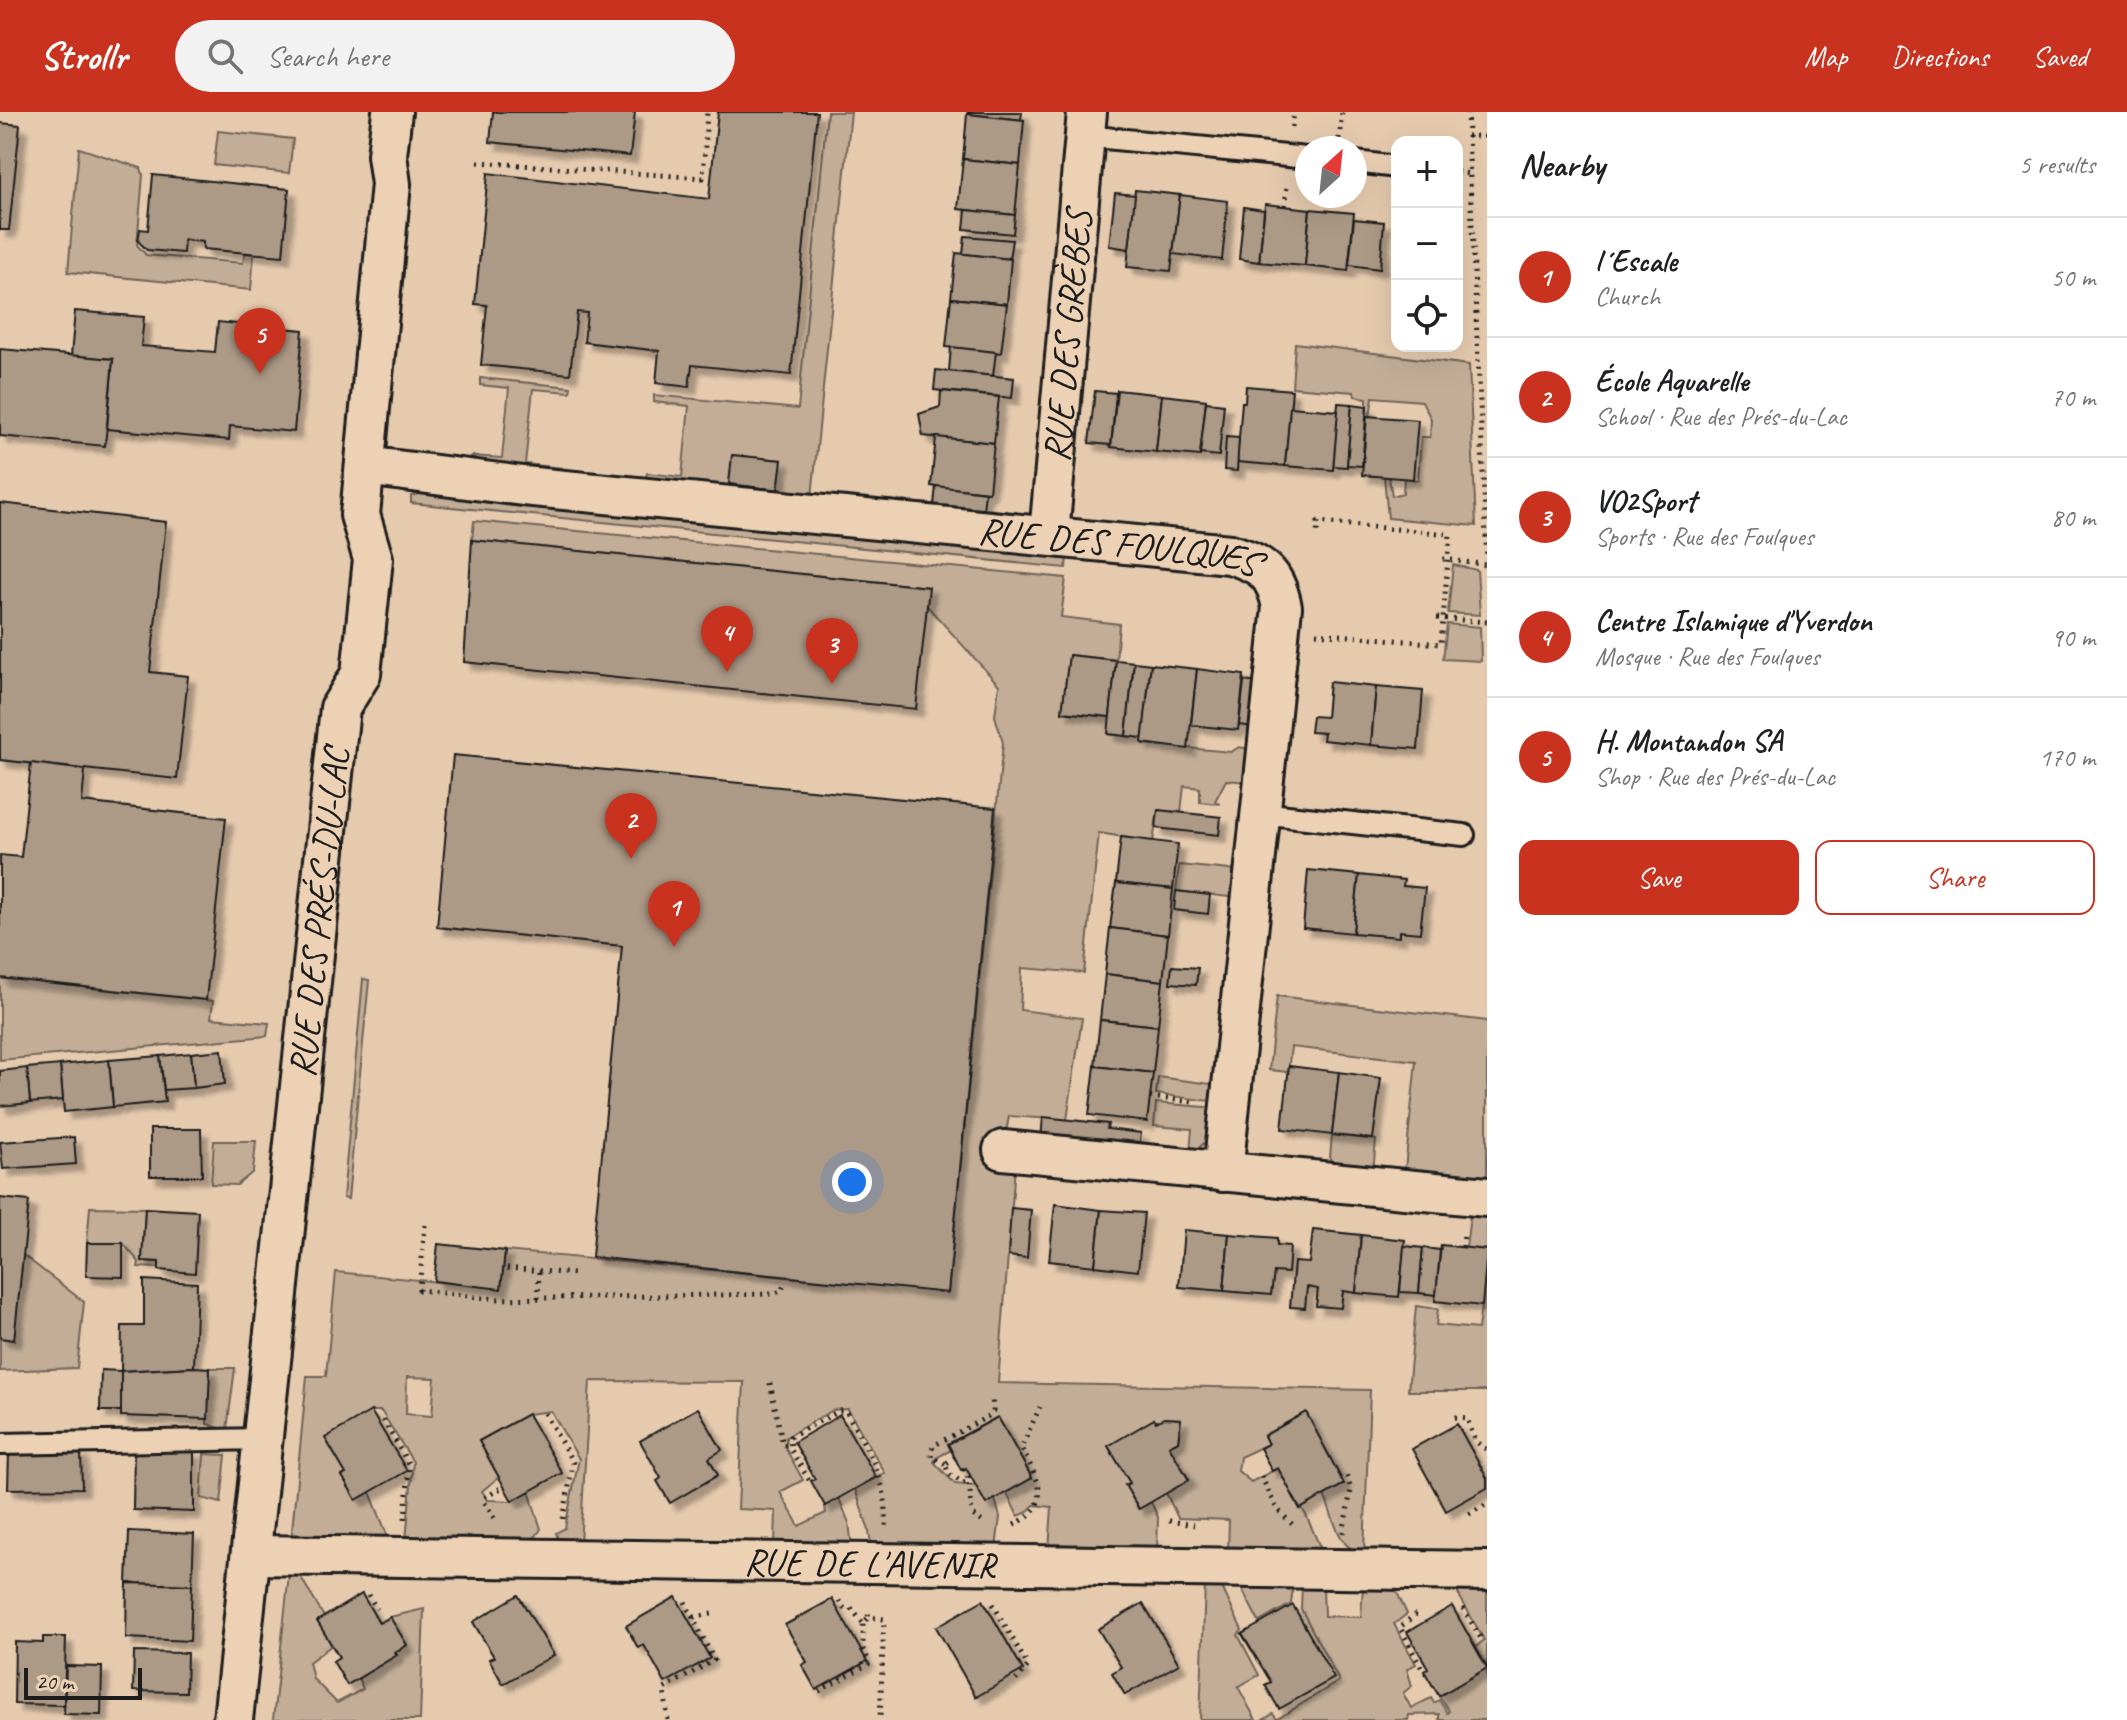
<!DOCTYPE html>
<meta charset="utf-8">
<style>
:root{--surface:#fff;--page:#f2f2f2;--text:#202124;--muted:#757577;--line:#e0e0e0;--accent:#c8321e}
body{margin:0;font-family:Caveat,sans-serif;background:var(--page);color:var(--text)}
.controls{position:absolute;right:24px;top:24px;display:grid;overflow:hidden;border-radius:16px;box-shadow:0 8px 32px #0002}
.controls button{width:72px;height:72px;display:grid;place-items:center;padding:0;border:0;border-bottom:2px solid var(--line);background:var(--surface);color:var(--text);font:40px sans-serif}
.compass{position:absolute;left:1295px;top:24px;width:72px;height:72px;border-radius:50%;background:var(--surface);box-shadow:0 8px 32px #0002;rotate:27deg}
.scale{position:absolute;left:24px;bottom:20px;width:118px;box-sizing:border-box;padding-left:8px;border:4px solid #1c1c1c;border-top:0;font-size:22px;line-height:28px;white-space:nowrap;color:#1c1c1c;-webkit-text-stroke:6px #edd1b4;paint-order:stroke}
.you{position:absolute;left:852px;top:1070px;width:28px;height:28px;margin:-20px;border:6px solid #fff;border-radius:50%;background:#1a73e8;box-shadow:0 0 0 12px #1a73e833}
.badge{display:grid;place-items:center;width:52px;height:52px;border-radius:50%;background:var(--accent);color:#fff;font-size:26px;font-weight:700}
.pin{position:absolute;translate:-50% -66px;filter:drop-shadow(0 2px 4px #0008)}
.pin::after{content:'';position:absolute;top:42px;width:28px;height:24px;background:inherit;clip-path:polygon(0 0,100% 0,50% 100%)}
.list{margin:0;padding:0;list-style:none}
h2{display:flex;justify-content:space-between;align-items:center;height:104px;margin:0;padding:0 32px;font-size:34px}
h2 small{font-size:26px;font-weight:400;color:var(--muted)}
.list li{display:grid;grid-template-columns:52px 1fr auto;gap:24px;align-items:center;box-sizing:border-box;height:120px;padding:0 32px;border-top:2px solid var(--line)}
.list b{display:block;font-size:30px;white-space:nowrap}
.list p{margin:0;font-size:26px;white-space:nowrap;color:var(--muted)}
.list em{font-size:26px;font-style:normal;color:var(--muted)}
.actions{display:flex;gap:16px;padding:24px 32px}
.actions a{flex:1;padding:18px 0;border:2px solid var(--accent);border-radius:16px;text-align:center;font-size:28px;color:var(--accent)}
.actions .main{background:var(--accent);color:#fff}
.icon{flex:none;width:44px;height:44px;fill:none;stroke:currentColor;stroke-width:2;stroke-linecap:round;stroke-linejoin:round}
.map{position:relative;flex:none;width:1487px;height:1608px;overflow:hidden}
header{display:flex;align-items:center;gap:48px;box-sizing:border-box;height:112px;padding:0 40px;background:var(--accent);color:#fff}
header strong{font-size:38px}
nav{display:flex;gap:44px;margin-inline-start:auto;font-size:28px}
.search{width:560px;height:72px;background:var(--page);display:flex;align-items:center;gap:20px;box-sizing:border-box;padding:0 28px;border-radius:44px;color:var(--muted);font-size:30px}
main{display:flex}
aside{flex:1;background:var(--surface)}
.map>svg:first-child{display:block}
.green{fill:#c3ad96;stroke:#706459;stroke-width:2;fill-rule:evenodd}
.building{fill:#ac9986;stroke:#1c1c1c;stroke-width:2;filter:url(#shadow)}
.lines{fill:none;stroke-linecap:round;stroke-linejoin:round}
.service-casing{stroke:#1c1c1c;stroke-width:26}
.minor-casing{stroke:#1c1c1c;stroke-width:44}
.path{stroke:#1c1c1c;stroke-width:5;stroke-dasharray:2 6;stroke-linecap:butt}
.service{stroke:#edd1b4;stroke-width:20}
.minor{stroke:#edd1b4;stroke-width:38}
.labels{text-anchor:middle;stroke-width:6;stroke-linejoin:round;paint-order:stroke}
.street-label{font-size:38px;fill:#1c1c1c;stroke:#edd1b4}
</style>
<header>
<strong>Strollr</strong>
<div class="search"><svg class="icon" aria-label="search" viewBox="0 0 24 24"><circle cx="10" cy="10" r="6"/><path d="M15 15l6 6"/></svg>Search here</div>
<nav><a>Map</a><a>Directions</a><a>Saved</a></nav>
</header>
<main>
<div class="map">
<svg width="1487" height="1608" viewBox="0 0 1487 1608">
<defs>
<filter id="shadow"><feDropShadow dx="7" dy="7" stdDeviation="2" flood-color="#0004"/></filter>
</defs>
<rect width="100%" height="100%" fill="#e5caae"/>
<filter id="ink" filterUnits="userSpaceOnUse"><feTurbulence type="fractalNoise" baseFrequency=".0125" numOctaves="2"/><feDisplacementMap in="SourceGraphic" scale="16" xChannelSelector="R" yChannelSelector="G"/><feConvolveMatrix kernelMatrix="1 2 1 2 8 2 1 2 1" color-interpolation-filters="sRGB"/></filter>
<g filter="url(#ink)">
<g class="green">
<polygon points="827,0 851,0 812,385 778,382 781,348 733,343 728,379 645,370 647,361 682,365 689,294 654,290 654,283 798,297"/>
<polygon points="218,19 293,27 289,61 214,53"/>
<polygon points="79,36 141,56 143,63 137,133 146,143 243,151 245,141 254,142 251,178 68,160"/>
<polygon points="1295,231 1469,253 1476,414 1388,406 1384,365 1389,365 1392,384 1403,381 1404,366 1418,368 1421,325 1430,325 1431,307 1422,289 1373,285 1370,304 1367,304 1367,286 1355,284 1354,280 1292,275"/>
<polygon points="480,266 571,275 570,280 533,277 525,352 562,356 562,360 470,351 471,344 502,346 509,276 480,273"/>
<polygon points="426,380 1067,444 1066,456 411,391 411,384"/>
<path d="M474 409 1066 466 1061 505 1119 512 1116 548 1069 543 1062 600 1110 605 1108 622 1143 626V632L1231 640 1239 635 1249 637 1247 670 1226 668 1215 689 1220 692 1200 690V676L1184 674 1181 700 1158 698 1153 730 1099 721 1084 861 1022 856 1020 898 1082 906 1067 1008 1009 1004 1003 1038 1015 1054 998 1271 1370 1278 1364 1441C1339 1441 1333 1403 1324 1383L1344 1372 1306 1301 1264 1323 1268 1332 1240 1345 1238 1359 1251 1370 1278 1356 1306 1403 1320 1435 1318 1439 1228 1441 1229 1408 1178 1406 1166 1381 1189 1368 1169 1334 1178 1329 1181 1307 1165 1306 1156 1310 1154 1307 1130 1371 1126 1374 1138 1397 1151 1390 1158 1405 1157 1440 1049 1438 1052 1395 1034 1393 1026 1401 1018 1404 1006 1380 1032 1365 997 1305 948 1332 951 1338 936 1346 934 1350 955 1372 976 1374 986 1391 995 1387 1000 1405 996 1436H872L868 1415 855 1377 885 1361 848 1297 833 1298 786 1325V1337L803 1368 780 1380 799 1414 826 1401 825 1394 839 1386 849 1411 852 1435H775L776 1399 738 1397 744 1270 590 1269 580 1432 560 1433 556 1421 565 1416 579 1347 551 1299 528 1302 479 1329 499 1365 482 1379 488 1388 512 1389 529 1379 541 1417 529 1433 406 1429 413 1350 381 1299H371L346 1362 343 1365 356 1388 370 1380 388 1425 385 1429H291L307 1264H326L336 1160 501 1176 505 1139 948 1180 1003 631 995 604 999 573 927 494 928 475 472 428ZM407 1265 435 1266 432 1304 406 1302Z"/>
<polygon points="1453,453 1477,458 1480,503 1448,501"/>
<polygon points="1447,512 1480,515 1481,549 1443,547"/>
<polygon points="1179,753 1240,759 1238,786 1176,779"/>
<polygon points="0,866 213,889 211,906 269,911 267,924 0,948"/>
<polygon points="363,867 369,868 348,1087 343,1086"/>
<polygon points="1277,884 1487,909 1487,1068 1405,1058 1416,949 1291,935 1288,960 1269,958"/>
<polygon points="1158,965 1219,973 1217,990 1156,982"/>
<path d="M1156 991 1217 996C1213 1017 1211 1032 1190 1040L1192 1017 1154 1014Z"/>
<polygon points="1332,1023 1376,1028 1373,1061 1329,1057"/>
<polygon points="214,1029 256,1029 253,1060 237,1073 211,1072"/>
<polygon points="90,1095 145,1096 142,1149 159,1150 159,1156 138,1155 139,1150 123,1131 87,1131"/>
<polygon points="1471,1095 1487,1097 1487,1138 1466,1136"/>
<polygon points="23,1143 84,1190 77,1256 0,1259 0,1226 13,1228"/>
<polygon points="1487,1149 1487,1279 1408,1279 1416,1194 1438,1197 1436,1213 1478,1217"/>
<polygon points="210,1256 235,1256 227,1318 207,1312"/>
<polygon points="204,1342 226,1343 221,1391 201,1386"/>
<polygon points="289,1462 299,1462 324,1505 318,1509 332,1533 309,1550 313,1567 337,1591 363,1577 358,1566 396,1543 395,1540 406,1534 390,1505 424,1497 420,1608 273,1608"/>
<polygon points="1220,1471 1242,1518 1238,1523 1259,1563 1238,1575 1256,1608 1200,1608 1205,1472"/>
<polygon points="1244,1473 1293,1474 1291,1492 1259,1510 1243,1479"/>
<polygon points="1302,1474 1323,1474 1324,1504 1361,1505 1363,1475 1395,1476 1407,1502 1394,1512 1416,1552 1407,1557 1412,1574 1403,1581 1411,1596 1431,1586 1434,1591 1439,1588 1447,1601 1449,1599 1439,1584 1487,1556 1487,1608 1439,1608 1439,1602 1409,1603 1408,1608 1263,1608 1273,1602 1277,1607 1339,1569 1301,1497"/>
<polygon points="1455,1476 1487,1477 1487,1554 1476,1535 1484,1528"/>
</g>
<g class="building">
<polygon points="493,0 635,0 630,44 490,30"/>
<polygon points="718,0 817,0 791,263 692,253 689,275 656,271 659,239 584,230 587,201 577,200 570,262 481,253 487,193 475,192 488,61 709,87"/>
<polygon points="968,0 1022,0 1021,8 967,2"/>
<polygon points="967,2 1024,8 1020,53 963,47"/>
<polygon points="0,11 20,13 9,118 0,118"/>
<polygon points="963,47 1020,53 1015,103 958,97"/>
<polygon points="153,63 289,77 283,144 203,137 203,130 184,128 183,141 147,138 138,129 140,117 148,118"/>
<polygon points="1135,78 1180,83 1171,159 1127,155"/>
<polygon points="1115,81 1135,83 1129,137 1109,134"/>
<polygon points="1180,83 1228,89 1222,148 1173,142"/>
<polygon points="1265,92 1310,97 1305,154 1259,150"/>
<polygon points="1244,95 1264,98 1259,150 1239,147"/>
<polygon points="1310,97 1354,101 1348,159 1305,154"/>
<polygon points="966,98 1015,103 1013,122 964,117"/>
<polygon points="1354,107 1384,110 1380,157 1349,153"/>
<polygon points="965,124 1012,128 1009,147 963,142"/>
<polygon points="956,141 1011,147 1007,192 951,186"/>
<polygon points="951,186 1007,192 1001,241 946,235"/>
<polygon points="75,199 144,205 141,234 215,240 218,210 303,218 294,320 230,314 229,328 107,317 113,247 71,244"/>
<polygon points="951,235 996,240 993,264 949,259"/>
<polygon points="0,237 113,247 105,334 0,324"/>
<polygon points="936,258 1014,266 1012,286 934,278"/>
<polygon points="1246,274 1292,278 1285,354 1237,350 1242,290 1245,290"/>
<polygon points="1117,278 1162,283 1156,340 1111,335"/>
<polygon points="941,279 999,285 994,331 923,324 919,302 940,295"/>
<polygon points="1095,279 1116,281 1111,333 1089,331"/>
<polygon points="1162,283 1206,288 1200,344 1156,340"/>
<polygon points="1206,290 1224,292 1219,344 1200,342"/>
<polygon points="1338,291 1352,292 1347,355 1333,354"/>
<polygon points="1352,292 1367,294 1362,354 1347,353"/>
<polygon points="1290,295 1338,299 1333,358 1285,354"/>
<polygon points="1367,304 1418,308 1413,367 1362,363"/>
<polygon points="936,325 994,331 989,380 931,374"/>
<polygon points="1226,325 1239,326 1237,359 1224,358"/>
<polygon points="732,343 782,348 778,378 729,372"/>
<polygon points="936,374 985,380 983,399 934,393"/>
<polygon points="0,391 166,410 150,560 188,564 177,667 0,648"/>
<polygon points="472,428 929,475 916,597 464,550"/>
<polygon points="1069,543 1116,548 1110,605 1062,600"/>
<polygon points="1116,548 1134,550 1126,624 1108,622"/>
<polygon points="1134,550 1151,552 1143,626 1126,624"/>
<polygon points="1151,552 1197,557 1188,637 1142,631"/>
<polygon points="1197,557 1244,563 1238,618 1191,613"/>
<polygon points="1244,569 1259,571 1254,615 1239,613"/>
<polygon points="1329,570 1376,575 1371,633 1323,628 1324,621 1310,620 1312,604 1326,605"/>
<polygon points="1376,575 1423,579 1418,637 1371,633"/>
<polygon points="453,643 995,696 948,1181 592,1145 622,834 437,815"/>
<polygon points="31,651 85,658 82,690 226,706 206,888 0,866 0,743 21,745"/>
<polygon points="1158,698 1221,705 1219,723 1156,716"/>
<polygon points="1121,725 1178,732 1173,777 1116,771"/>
<polygon points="1308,758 1359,763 1353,821 1303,816"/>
<polygon points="1359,763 1404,768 1403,774 1425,776 1420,821 1399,819 1399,825 1353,821"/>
<polygon points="1116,771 1173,777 1168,823 1110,816"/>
<polygon points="1176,779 1210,783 1208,802 1174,798"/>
<polygon points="1110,816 1168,823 1163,869 1105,862"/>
<polygon points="1172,854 1198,856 1196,873 1170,871"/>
<polygon points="1105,862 1163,869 1158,914 1100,908"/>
<polygon points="1100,908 1158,914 1153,961 1095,954"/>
<polygon points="222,938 225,972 194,976 191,941"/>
<polygon points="191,941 194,976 164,978 160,944"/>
<polygon points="160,944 165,990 113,995 109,948"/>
<polygon points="109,948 113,995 64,1000 60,953"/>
<polygon points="60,953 63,988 30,991 27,956"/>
<polygon points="1095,954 1153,961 1147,1010 1089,1003"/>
<polygon points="1289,954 1339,960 1332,1023 1282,1017"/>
<polygon points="27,956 30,991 0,994 0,959"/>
<polygon points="1339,960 1381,966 1373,1027 1332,1023"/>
<polygon points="1043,1005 1108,1012 1107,1017 1141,1021 1139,1037 1041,1027"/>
<polygon points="150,1017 201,1017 202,1064 150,1064"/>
<polygon points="74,1025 76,1052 3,1057 0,1030"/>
<polygon points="0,1086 29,1089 14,1228 0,1226"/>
<polygon points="1055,1092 1101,1098 1095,1154 1049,1149"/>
<polygon points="145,1096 198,1099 195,1161 159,1158 159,1150 142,1149"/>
<polygon points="1011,1096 1031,1098 1027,1146 1008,1144"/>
<polygon points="1101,1098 1144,1101 1138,1159 1095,1154"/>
<polygon points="1184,1118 1229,1122 1224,1179 1179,1175"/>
<polygon points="1313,1118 1361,1123 1356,1181 1343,1179 1341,1196 1316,1194 1318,1177 1307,1175 1305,1196 1290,1195 1294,1150 1309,1151"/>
<polygon points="1229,1122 1277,1126 1277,1133 1290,1134 1288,1161 1274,1160 1271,1183 1224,1179"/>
<polygon points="1361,1123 1405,1128 1399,1185 1356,1181"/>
<polygon points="87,1131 123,1131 123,1165 86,1164"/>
<polygon points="438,1132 505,1139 501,1177 434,1169"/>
<polygon points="1441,1133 1487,1138 1482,1194 1435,1189"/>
<polygon points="1404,1134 1423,1136 1419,1181 1400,1180"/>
<polygon points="1423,1136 1440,1138 1436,1183 1419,1181"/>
<polygon points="144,1168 197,1171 194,1255 121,1259 122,1214 144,1214"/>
<polygon points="194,1255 210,1256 208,1307 121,1304 121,1259"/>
<polygon points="101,1258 121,1259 121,1299 100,1299"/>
<polygon points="698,1296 722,1338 709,1346 718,1363 670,1391 657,1369 661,1366 640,1329"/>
<polygon points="371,1299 407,1359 356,1388 342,1364 346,1362 325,1326"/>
<polygon points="1306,1300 1344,1372 1300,1397 1278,1356 1272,1359 1260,1336 1268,1332 1264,1324"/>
<polygon points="528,1302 562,1361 512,1389 479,1329"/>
<polygon points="840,1303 876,1365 825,1394 811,1369 815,1367 794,1330"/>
<polygon points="998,1305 1032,1366 986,1392 966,1356 961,1358 948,1332"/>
<polygon points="1164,1306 1181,1307 1178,1329 1169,1334 1189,1368 1139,1397 1125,1373 1130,1371 1108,1334 1154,1307 1156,1310"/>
<polygon points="1457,1312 1487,1366 1487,1376 1446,1399 1412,1337"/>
<polygon points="134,1337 194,1339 194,1400 133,1398"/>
<polygon points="9,1340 81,1340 82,1376 8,1377"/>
<polygon points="129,1419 194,1422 192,1473 127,1471"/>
<polygon points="127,1471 192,1473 190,1529 126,1526"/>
<polygon points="362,1482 379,1511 390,1505 407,1533 395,1540 397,1543 347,1573 333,1549 339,1545 317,1509"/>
<polygon points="518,1483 554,1543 503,1572 489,1547 494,1545 473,1510"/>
<polygon points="676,1485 710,1546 665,1571 644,1533 638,1536 626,1514"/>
<polygon points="832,1487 867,1549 816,1578 802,1553 807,1550 785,1513"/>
<polygon points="983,1488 1023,1558 976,1585 936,1515"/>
<polygon points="1143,1491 1179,1552 1125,1583 1112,1561 1121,1555 1098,1517"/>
<polygon points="1293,1493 1334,1566 1279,1597 1265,1573 1271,1570 1242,1522"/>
<polygon points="1452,1494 1487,1556 1439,1584 1424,1559 1428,1556 1407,1520"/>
<polygon points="43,1525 66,1525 64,1593 14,1592 15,1530 43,1531"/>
<polygon points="134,1540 187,1541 186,1580 133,1579"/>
<polygon points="66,1554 102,1555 101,1603 64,1602"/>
</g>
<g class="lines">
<defs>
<g id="service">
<polyline points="1085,24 1307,46"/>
<polyline points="1355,50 1397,55"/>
<polyline points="1260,701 1464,723"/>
<polyline points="0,1332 262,1327"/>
</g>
<g id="minor">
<path id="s1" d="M365 354 523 374 1230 442C1262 452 1275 460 1282 495L1223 1060"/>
<path id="s2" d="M1049 423 1087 0"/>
<polyline points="1003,1038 1487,1085"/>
<path id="s3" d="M252 1443 1487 1459"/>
<path id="s4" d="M233 1608 340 596 361 562 373 447 360 403 391 72 387 43 392 0"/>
</g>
</defs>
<use href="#service" class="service-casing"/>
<use href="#minor" class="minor-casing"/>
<g class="path">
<polyline points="1467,0 1487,448"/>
<polyline points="1292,15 1294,0"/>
<polyline points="1467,24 1487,24"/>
<polyline points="1339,27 1342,0"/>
<polyline points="478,50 703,66 707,0"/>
<polyline points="1457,60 1469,62"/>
<polyline points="1285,94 1287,73"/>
<polyline points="1443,447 1487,453"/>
<polyline points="1437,506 1487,510"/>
<polyline points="1316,521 1441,532 1450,422 1318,410 1317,424"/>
<polyline points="1150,985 1193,990"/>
<polyline points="425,1113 419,1178 495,1187 771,1182 782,1179 784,1172"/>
<polyline points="1463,1135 1464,1120"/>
<polyline points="507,1156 575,1162"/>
<polyline points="538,1186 539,1159"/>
<polyline points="770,1271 783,1333 790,1333"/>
<polyline points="545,1301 573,1351 563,1408"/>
<polyline points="1455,1305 1467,1306 1475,1329 1487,1338"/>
<polyline points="383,1308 409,1353 405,1408"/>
<polyline points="955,1345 945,1352 949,1362 963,1371 970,1369"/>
<polyline points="945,1352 931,1345 933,1334 987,1305 993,1299 992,1285"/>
<path d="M964 1357C973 1372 968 1387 973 1403L984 1411"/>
<polyline points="1261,1364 1277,1397 1296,1416"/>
<path d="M809 1368 791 1338 790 1325 839 1299H846C869 1342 888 1365 886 1415"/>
<polyline points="1469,1402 1487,1392"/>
<polyline points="494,1406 483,1387 504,1374"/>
<polyline points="1169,1409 1194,1413"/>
<path d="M1014 1413C1055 1392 1038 1367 1021 1336L1040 1295"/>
<polyline points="1343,1421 1351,1378 1347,1363"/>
<polyline points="368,1483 377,1497"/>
<polyline points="839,1489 844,1496 851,1496 863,1511"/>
<polyline points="993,1492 1028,1554 1016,1568"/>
<polyline points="1463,1496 1483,1530"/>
<polyline points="868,1502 869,1505 884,1507 880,1608"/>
<polyline points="1416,1502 1400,1515 1422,1557"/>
<polyline points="694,1505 717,1501"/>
<polyline points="819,1579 870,1551 863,1537 863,1511 869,1505"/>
<polyline points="668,1608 664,1577 714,1548 684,1488"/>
</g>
<use href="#service" class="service"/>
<use href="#minor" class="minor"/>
</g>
</g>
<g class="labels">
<g class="street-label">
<text dy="13" stroke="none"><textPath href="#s2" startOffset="200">RUE DES GRÈBES</textPath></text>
<text dy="13" stroke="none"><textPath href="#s1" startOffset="758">RUE DES FOULQUES</textPath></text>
<text dy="13" stroke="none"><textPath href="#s4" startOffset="812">RUE DES PRÉS-DU-LAC</textPath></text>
<text dy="13" stroke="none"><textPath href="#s3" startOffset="618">RUE DE L'AVENIR</textPath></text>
</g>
</g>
</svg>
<div class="controls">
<button>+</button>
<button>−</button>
<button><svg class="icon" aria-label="locate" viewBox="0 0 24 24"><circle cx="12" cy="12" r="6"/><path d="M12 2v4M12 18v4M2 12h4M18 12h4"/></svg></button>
</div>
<svg class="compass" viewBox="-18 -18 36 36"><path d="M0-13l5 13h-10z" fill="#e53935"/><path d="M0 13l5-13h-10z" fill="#757577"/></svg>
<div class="scale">20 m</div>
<div class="you"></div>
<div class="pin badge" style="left:674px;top:835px">1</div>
<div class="pin badge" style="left:631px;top:747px">2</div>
<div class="pin badge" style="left:832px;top:572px">3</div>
<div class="pin badge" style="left:727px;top:560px">4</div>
<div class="pin badge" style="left:260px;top:262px">5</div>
</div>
<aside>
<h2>Nearby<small>5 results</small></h2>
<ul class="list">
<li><span class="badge">1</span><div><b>l´Escale</b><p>Church</p></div><em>50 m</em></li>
<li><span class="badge">2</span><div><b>École Aquarelle</b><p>School · Rue des Prés-du-Lac</p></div><em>70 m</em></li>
<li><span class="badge">3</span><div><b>VO2Sport</b><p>Sports · Rue des Foulques</p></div><em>80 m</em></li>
<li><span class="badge">4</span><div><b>Centre Islamique d'Yverdon</b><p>Mosque · Rue des Foulques</p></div><em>90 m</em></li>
<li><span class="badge">5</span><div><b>H. Montandon SA</b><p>Shop · Rue des Prés-du-Lac</p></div><em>170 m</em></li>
</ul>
<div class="actions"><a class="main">Save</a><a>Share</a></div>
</aside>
</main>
